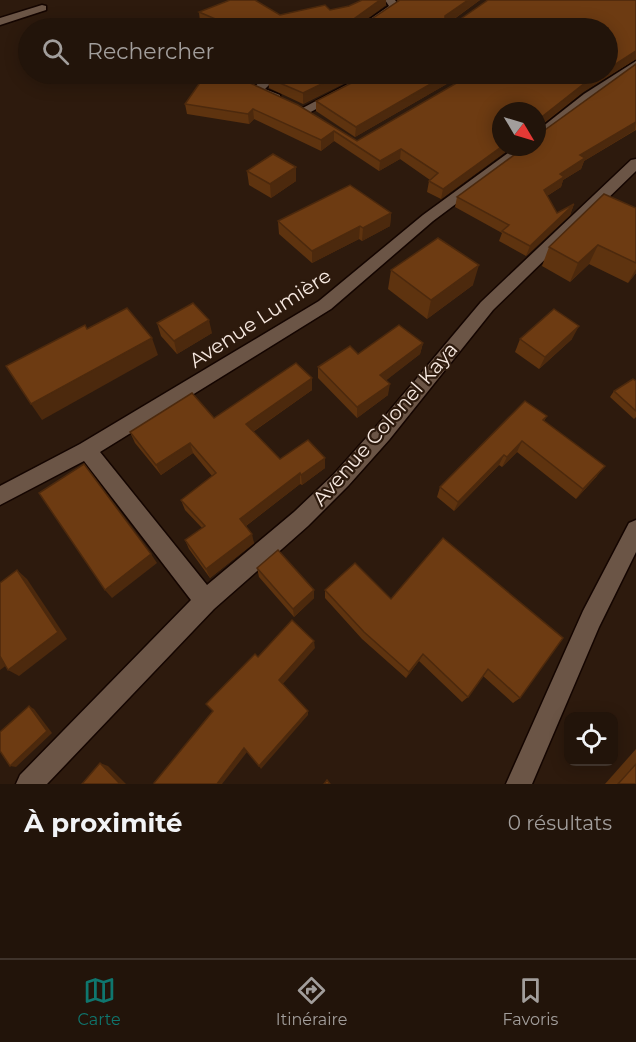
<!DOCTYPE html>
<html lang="fr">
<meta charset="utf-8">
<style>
:root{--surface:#22140a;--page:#2e2118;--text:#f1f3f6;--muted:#a29e9c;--line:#3f332b;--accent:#0f766e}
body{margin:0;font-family:Montserrat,sans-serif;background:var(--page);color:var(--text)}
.controls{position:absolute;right:18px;bottom:18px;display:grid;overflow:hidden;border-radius:12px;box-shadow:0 3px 15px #0003}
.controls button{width:54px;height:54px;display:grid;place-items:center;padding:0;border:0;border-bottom:2px solid var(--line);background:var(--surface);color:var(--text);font:30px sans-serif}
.compass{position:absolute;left:492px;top:102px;width:54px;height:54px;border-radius:50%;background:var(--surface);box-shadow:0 3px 15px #0003;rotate:128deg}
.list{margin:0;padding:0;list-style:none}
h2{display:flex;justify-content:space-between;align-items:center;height:78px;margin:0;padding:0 24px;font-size:26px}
h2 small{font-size:20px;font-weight:400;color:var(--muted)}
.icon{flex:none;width:33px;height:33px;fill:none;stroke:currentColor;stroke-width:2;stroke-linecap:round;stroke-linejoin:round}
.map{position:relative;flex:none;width:636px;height:784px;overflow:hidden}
.search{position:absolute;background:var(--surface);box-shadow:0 3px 15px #0003;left:18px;right:18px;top:18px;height:66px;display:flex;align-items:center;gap:15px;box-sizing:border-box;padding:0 21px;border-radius:33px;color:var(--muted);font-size:22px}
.sheet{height:174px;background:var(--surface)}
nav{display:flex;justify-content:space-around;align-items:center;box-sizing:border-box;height:84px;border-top:2px solid var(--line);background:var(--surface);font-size:16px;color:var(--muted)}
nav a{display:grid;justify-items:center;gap:3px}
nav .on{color:var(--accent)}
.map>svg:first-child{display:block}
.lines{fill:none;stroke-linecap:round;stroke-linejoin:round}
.street-casing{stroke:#140500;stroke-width:3}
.street{fill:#6b5546;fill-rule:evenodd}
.wall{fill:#5e330f}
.shaded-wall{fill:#4c290d}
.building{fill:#6d3b12;stroke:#4c290d;stroke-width:1.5}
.labels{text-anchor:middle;stroke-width:4.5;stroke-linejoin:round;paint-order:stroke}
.street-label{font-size:20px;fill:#f7e9e1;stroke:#2d1a0d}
</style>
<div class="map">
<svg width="636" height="784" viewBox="0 0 636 784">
<rect width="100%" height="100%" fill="#2d1a0d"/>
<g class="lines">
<defs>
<g id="street">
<polygon points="385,0 395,0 400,7 369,28 357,28 389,6"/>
<polygon points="42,5 46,6 46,10 0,25 0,18"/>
<polygon points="636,61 636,69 537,141 537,131 584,94"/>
<polygon points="268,74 280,74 265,89 280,95 280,101 272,101 251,90"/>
<polygon points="367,74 381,74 307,114 303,115 297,111"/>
<polygon points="516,147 532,147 433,221 331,309 100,452 207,585 294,512 334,474 375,428 481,302 631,160 636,159 636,171 493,310 389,440 348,486 308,526 214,609 47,784 16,784 20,775 191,600 84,461 0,505 0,486 80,444 319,301 423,215"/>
<polygon points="636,520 636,552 599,627 532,784 506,784 583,611 629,523"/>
</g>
</defs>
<use href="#street" class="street-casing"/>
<use href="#street" class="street"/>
</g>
<g class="wall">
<polygon points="397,0 480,0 453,20 459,20 636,0 636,59 583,92 539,127 539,132 542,132 636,64 636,130 584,161 581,169 563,180 561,187 547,196 557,213 574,204 570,215 526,256 499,241 502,233 455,207 457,197 537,147 537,111 501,147 512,147 441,199 427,192 429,181 430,180 400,159 379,171 334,141 321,151 254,119 249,124 187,114 185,104 209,74 265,74 253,84 357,141 608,74 212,27 200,22 199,12 280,15 386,5 365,20 370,20 398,1"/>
<polygon points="363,74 303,104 269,88 268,78"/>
<polygon points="369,74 464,74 355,137 316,111 316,101"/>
<polygon points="247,171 296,181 271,198 249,185"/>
<polygon points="636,208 636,273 628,283 589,264 570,282 542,266 549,247"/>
<polygon points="391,213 390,226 362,241 359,239 312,263 279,234 278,221"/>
<polygon points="391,270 473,285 427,319 388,289"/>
<polygon points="157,323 212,333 177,354 161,336"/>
<polygon points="520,339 572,339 539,369 515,352"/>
<polygon points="423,343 420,354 386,380 388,395 357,418 318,378 318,367 358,354"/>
<polygon points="312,378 312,390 253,432 280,459 325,468 302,485 300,484 246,526 254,543 210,578 189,549 185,540 202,528 185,510 181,500 212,476 193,453 161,475 135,443 130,432 214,418"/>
<polygon points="636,381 636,417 634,419 610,397 614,391"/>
<polygon points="547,416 544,421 597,476 576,499 517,452 502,467 499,465 454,511 437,497 440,487"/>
<polygon points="443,538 520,698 513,703 483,676 468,697 462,702 419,661 406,678 362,639 325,598 325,590 391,599"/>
<polygon points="257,568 314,598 294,617 259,577"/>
<polygon points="636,749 636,784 605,784"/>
</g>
<g class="shaded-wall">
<polygon points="380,0 386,0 386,5 355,28 355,18"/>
<polygon points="468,0 480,0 444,26 445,16"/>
<polygon points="636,51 636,59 583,92 537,128 539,119 586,82 600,74 608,74 608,69"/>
<polygon points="252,74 265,74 252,85 250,83 251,75"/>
<polygon points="342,74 363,74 303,104 303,93"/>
<polygon points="448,74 464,74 355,137 356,127"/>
<polygon points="253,109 254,119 249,124 248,114"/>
<polygon points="636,122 635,130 584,161 581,169 563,180 561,187 540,200 544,190 580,155"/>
<polygon points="334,131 334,141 321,151 321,140"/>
<polygon points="501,147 512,147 441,199 443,189"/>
<polygon points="401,149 400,159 379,171 380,161"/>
<polygon points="296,167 296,181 271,198 270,184"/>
<polygon points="574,204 570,215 526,256 530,246"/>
<polygon points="391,213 390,226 362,241 363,228"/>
<polygon points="360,226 359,239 312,263 312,251"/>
<polygon points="598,245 589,264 570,282 578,263"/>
<polygon points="479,265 473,285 427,319 431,300"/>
<polygon points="636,269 636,273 628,283"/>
<polygon points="209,320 212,333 177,354 174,341"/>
<polygon points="579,326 572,339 539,369 545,357"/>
<polygon points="152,338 158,355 42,420 31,404"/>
<polygon points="423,343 420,354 379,386 380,375"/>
<polygon points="312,378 312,390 248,435 246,424"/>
<polygon points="390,384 388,395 357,418 357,407"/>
<polygon points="522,441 517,452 502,467 507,457"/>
<polygon points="190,443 193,453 161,475 156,465"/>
<polygon points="504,455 499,465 454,511 458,502"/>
<polygon points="325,458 325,468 302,485 301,475"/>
<polygon points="605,466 597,476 576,499 583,489"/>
<polygon points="300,473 300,484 243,528 240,519"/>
<polygon points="252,534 254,543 210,578 206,569"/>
<polygon points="151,554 157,563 112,598 105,590"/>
<polygon points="17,570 27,579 67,639 19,676 8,670"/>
<polygon points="314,590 314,598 294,617 293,609"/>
<polygon points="314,641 315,648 281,686 279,680"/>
<polygon points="423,654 419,661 406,678 409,672"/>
<polygon points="0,655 11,662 0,670"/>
<polygon points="29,706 34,709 52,733 16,767 10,766"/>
<polygon points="308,711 308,715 261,769 259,766"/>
<polygon points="244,748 247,752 222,784 217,784"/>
<polygon points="100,763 108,766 126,784 120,784"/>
</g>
<g class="building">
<polygon points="230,0 255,0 280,15 325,5 330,10 349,6 362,0 380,0 355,18 357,20 370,20 400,0 468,0 445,16 445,19 459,20 488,0 636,0 636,51 608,69 608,28 211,28 220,21 199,12"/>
<polygon points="636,64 636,122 580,155 585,158 560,174 564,177 544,190 557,213 574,204 530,246 502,231 509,225 457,197 525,147 537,147 537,111 501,111 501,147 443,189 429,181 438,173 401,149 380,161 334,131 321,140 253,109 248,114 185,104 199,84 209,74 252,74 251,75 250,83 298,105 357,141 472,74 600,74 586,82 539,119 539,132 542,132"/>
<polygon points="273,74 342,74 303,93 268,78"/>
<polygon points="369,74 448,74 356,127 316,101"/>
<polygon points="273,154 296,167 270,184 247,171"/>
<polygon points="350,185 391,213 363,228 360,226 312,251 278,221"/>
<polygon points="604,194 636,208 636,263 598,245 578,263 549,247"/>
<polygon points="438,238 479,265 431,300 391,270"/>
<polygon points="193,303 209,320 174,341 157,323"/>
<polygon points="127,308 152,338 31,404 6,366 85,325 87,329"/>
<polygon points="554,309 579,326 545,357 520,339"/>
<polygon points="399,325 423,343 380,375 390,384 357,407 318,367 350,346 358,354"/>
<polygon points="296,363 312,378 246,424 280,459 308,440 325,458 301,475 300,473 240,519 252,534 206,569 185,540 205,526 181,500 216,473 190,443 156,465 130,432 192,393 214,418"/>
<polygon points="633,379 636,381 636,411 614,391"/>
<polygon points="525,401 547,416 543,420 605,466 583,489 522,441 507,457 504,455 458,502 440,487"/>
<polygon points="84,464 151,554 105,590 39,493"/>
<polygon points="443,538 563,638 520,698 488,669 468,697 423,654 409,672 364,632 325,590 355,563 391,599"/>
<polygon points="278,550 314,590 293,609 257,568"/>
<polygon points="17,570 58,632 8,670 0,656 0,583"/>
<polygon points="292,620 314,641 279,680 308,711 259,766 244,748 217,784 155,784 154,783 213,711 206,704 255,654 258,657"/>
<polygon points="29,706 47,731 10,766 0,751 0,732"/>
<polygon points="100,763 120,784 82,784"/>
<polygon points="636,764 636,784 618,784"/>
<polygon points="327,780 330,784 324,784"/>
</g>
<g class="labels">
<g class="street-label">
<text transform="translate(260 318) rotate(-33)" y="7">Avenue Lumière</text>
<text transform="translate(385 424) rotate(-49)" y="7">Avenue Colonel Kaya</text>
</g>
</g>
</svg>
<div class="controls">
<button><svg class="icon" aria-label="locate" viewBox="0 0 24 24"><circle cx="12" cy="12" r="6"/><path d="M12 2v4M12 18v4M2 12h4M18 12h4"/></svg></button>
</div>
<svg class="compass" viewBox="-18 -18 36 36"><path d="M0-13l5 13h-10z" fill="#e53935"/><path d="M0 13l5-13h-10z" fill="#a29e9c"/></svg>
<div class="search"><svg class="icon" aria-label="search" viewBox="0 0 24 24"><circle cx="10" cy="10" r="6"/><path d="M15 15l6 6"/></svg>Rechercher</div>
</div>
<section class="sheet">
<h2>À proximité<small>0 résultats</small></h2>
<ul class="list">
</ul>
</section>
<nav>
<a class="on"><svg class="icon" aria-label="map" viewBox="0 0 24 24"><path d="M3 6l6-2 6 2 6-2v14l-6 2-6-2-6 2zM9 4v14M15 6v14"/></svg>Carte</a>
<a><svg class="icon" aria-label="directions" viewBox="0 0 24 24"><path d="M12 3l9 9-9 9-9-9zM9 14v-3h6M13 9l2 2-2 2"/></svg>Itinéraire</a>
<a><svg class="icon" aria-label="saved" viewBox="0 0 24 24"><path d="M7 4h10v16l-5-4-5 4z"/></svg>Favoris</a>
</nav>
